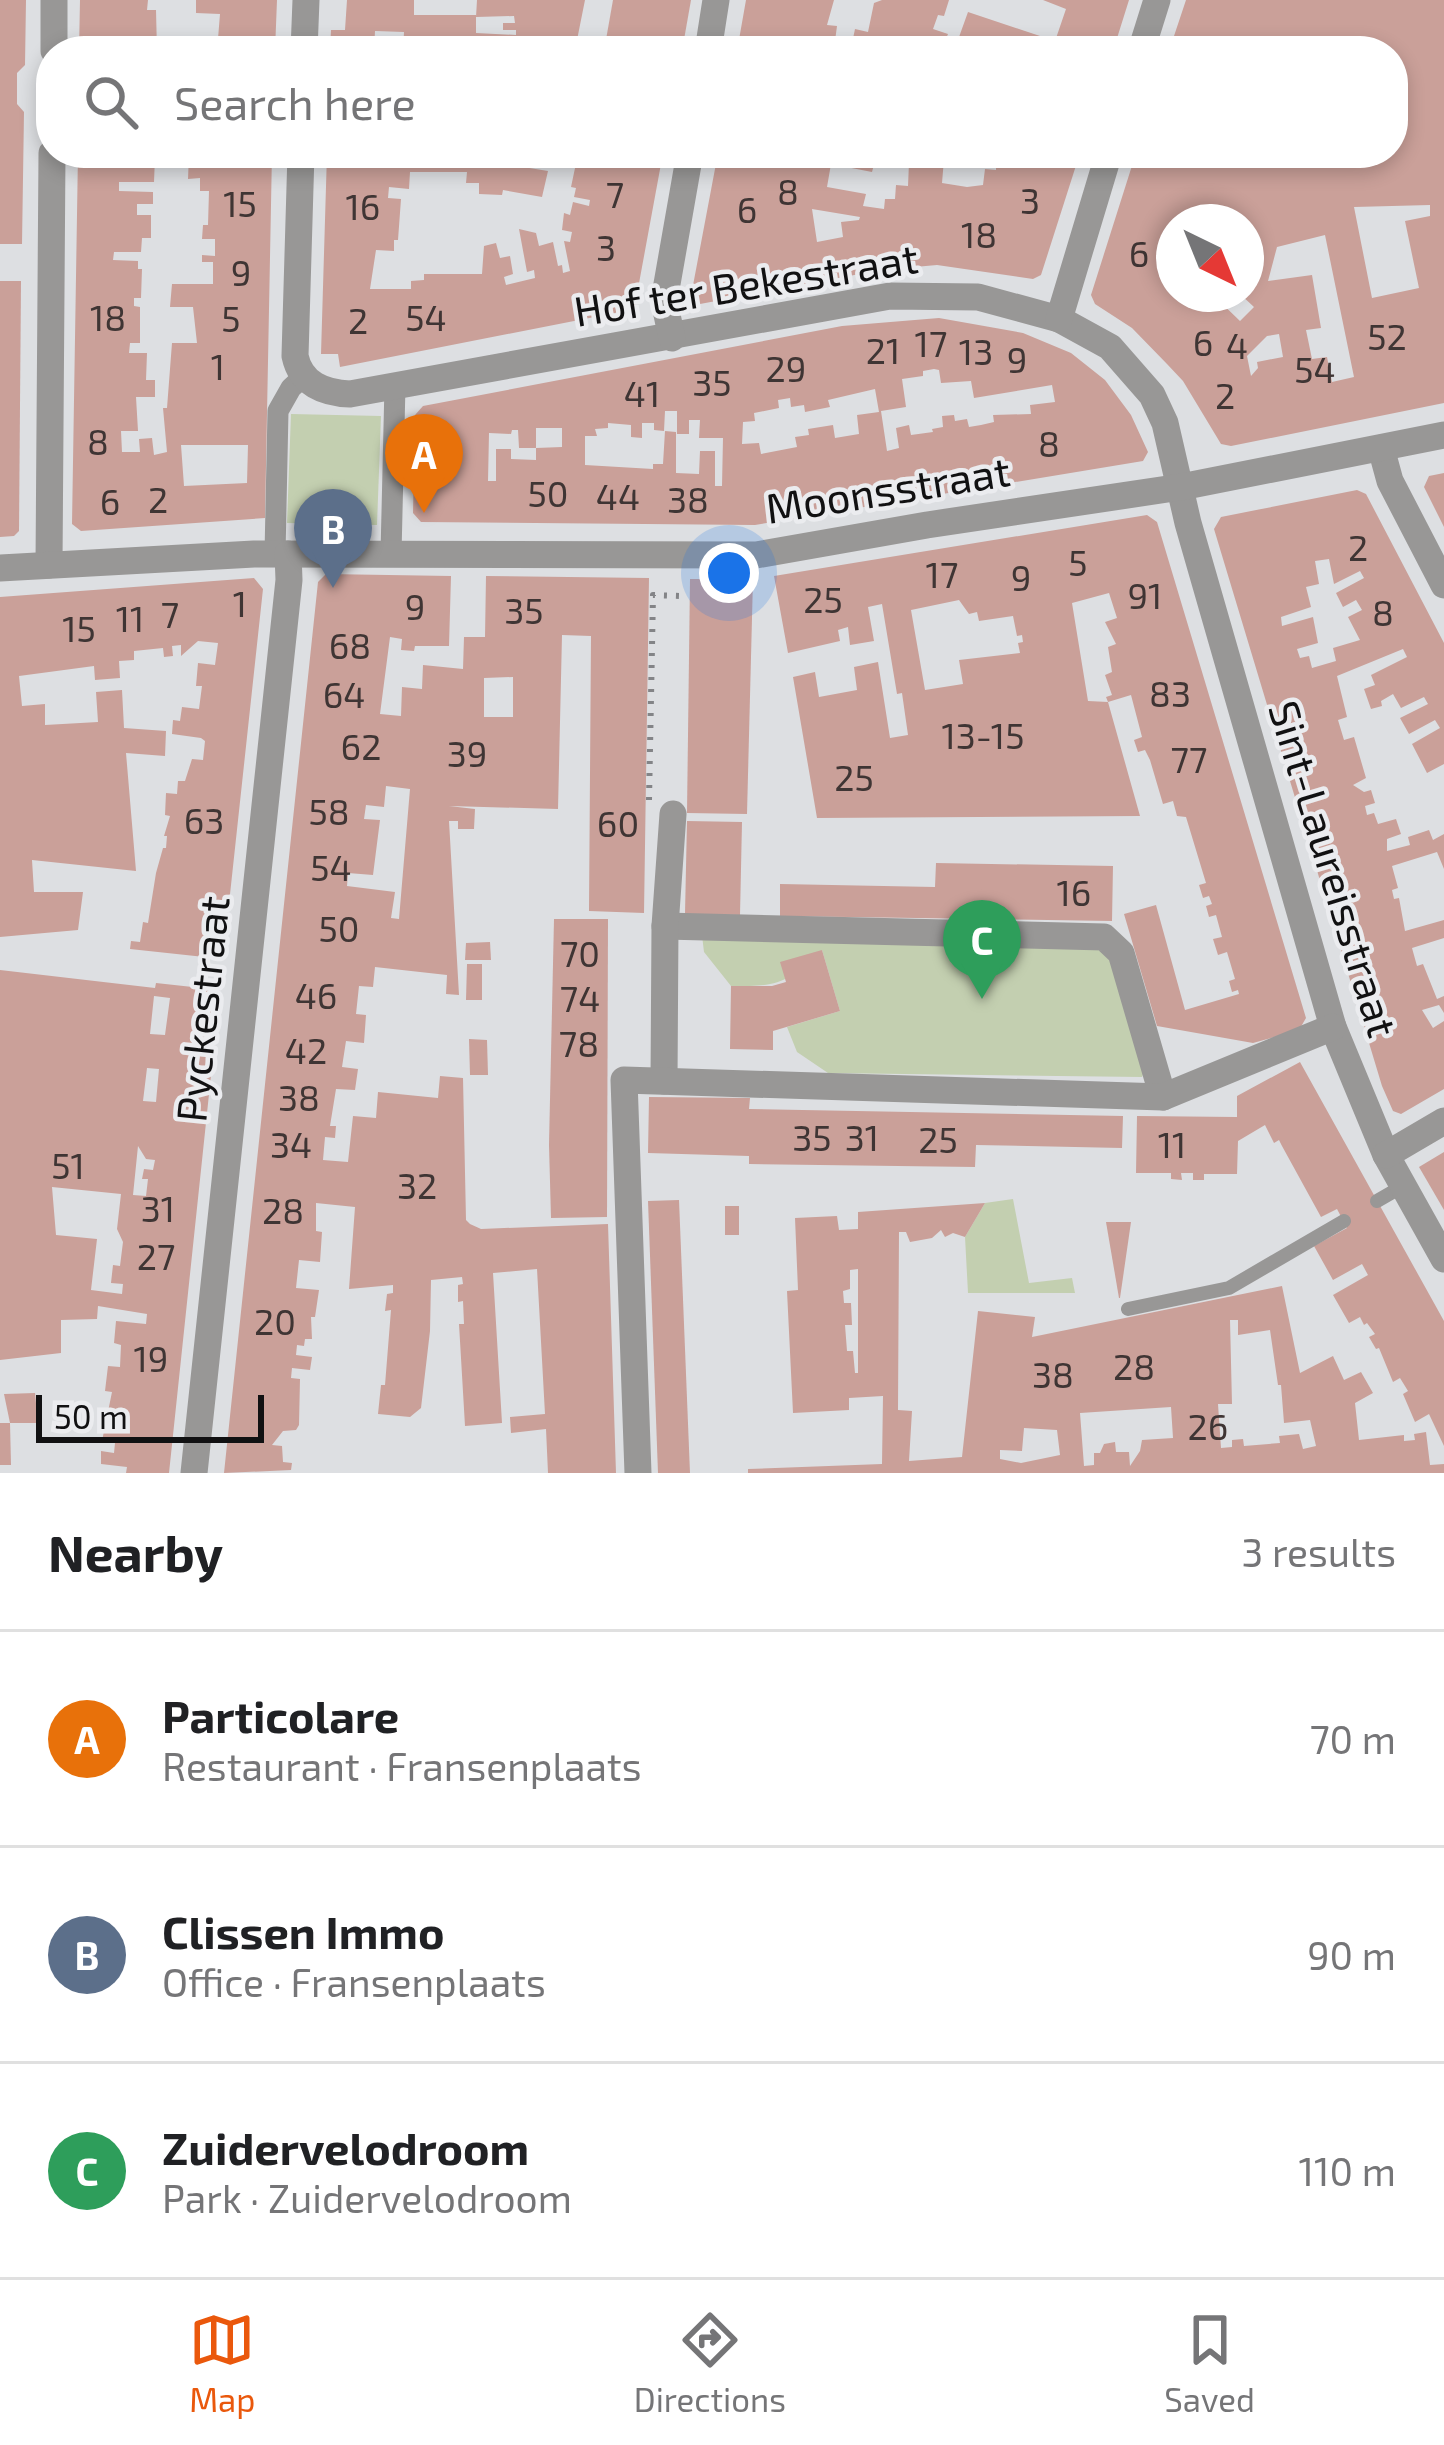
<!DOCTYPE html>
<meta charset="utf-8">
<style>
:root{--surface:#fff;--page:#f6f6f6;--text:#202124;--muted:#757577;--line:#e0e0e0;--accent:#ea580c}
body{margin:0;font-family:"Exo 2",sans-serif;background:var(--page);color:var(--text)}
.compass{position:absolute;left:1156px;top:204px;width:108px;height:108px;border-radius:50%;background:var(--surface);box-shadow:0 6px 18px #0003;rotate:137deg}
.scale{position:absolute;left:36px;bottom:30px;width:228px;box-sizing:border-box;padding-left:12px;border:6px solid #111112;border-top:0;font-size:33px;line-height:42px;white-space:nowrap;color:#111112;-webkit-text-stroke:9px #ebecef;paint-order:stroke}
.you{position:absolute;left:729px;top:573px;width:42px;height:42px;margin:-30px;border:9px solid #fff;border-radius:50%;background:#1a73e8;box-shadow:0 0 0 18px #1a73e833}
.badge{display:grid;place-items:center;width:78px;height:78px;border-radius:50%;background:var(--accent);color:#fff;font-size:39px;font-weight:700}
.pin{position:absolute;translate:-50% -99px;filter:drop-shadow(0 3px 6px #0008)}
.pin::after{content:'';position:absolute;top:63px;width:42px;height:36px;background:inherit;clip-path:polygon(0 0,100% 0,50% 100%)}
.list{margin:0;padding:0;list-style:none}
h2{display:flex;justify-content:space-between;align-items:center;height:156px;margin:0;padding:0 48px;font-size:51px}
h2 small{font-size:39px;font-weight:400;color:var(--muted)}
.list li{display:grid;grid-template-columns:78px 1fr auto;gap:36px;align-items:center;box-sizing:border-box;height:216px;padding:0 48px;border-top:3px solid var(--line)}
.list b{display:block;font-size:45px;white-space:nowrap}
.list p{margin:0;font-size:39px;white-space:nowrap;color:var(--muted)}
.list em{font-size:39px;font-style:normal;color:var(--muted)}
.icon{flex:none;width:66px;height:66px;fill:none;stroke:currentColor;stroke-width:2;stroke-linecap:round;stroke-linejoin:round}
.map{position:relative;flex:none;width:1444px;height:1473px;overflow:hidden}
.search{position:absolute;background:var(--surface);box-shadow:0 6px 18px #0003;left:36px;right:36px;top:36px;height:132px;display:flex;align-items:center;gap:30px;box-sizing:border-box;padding:0 42px;border-radius:48px;color:var(--muted);font-size:45px}
.sheet{height:804px;background:var(--surface)}
nav{display:flex;justify-content:space-around;align-items:center;box-sizing:border-box;height:168px;border-top:3px solid var(--line);background:var(--surface);font-size:33px;color:var(--muted)}
nav a{display:grid;justify-items:center;gap:6px}
nav .on{color:var(--accent)}
.map>svg:first-child{display:block}
.green{fill:#c3cfb0}
.building{fill:#caa099;fill-rule:evenodd}
.lines{fill:none;stroke-linecap:round;stroke-linejoin:round}
.path{stroke:#838487;stroke-width:6;stroke-dasharray:3 9;stroke-linecap:butt}
.service{stroke:#989796;stroke-width:14}
.pedestrian{stroke:#989796;stroke-width:21}
.minor{stroke:#989796;stroke-width:27}
.labels{text-anchor:middle;stroke-width:9;stroke-linejoin:round;paint-order:stroke}
.number-label{font-size:36px;fill:#3f3534}
.street-label{font-size:42px;fill:#111112;stroke:#ebecef}
</style>
<div class="map">
<svg width="1444" height="1473" viewBox="0 0 1444 1473">
<rect width="100%" height="100%" fill="#dddfe2"/>
<g class="green">
<polygon points="291,414 381,416 377,525 287,523"/>
<path d="M701 927 1091 934 1119 973 1147 1064 1142 1077 828 1073 797 1052 787 1027 840 1011 822 950C783 984 783 986 731 986L704 952Z"/>
<polygon points="1013,1199 1029,1283 1072,1278 1075,1293 968,1293 965,1237 985,1203"/>
</g>
<g class="building">
<polygon points="0,0 26,0 25,65 17,73 17,104 24,112 22,244 0,244"/>
<polygon points="80,0 148,0 147,10 156,10 157,51 79,51"/>
<polygon points="196,0 277,0 275,51 217,51 220,14 196,13"/>
<polygon points="347,0 414,0 414,15 476,15 476,33 516,35 516,30 503,30 503,23 515,23 514,16 476,17 477,0 585,0 575,50 520,40 519,51 403,51 404,32 375,31 374,51 330,51 331,30 345,30"/>
<polygon points="613,0 691,0 682,51 604,51"/>
<polygon points="746,0 834,0 827,25 837,26 835,41 820,37 817,51 737,51"/>
<polygon points="882,0 949,0 944,16 938,15 933,29 948,34 941,51 851,48 855,29 868,32 874,3"/>
<polygon points="1043,0 1129,0 1113,51 954,51 968,12 1043,37 1040,46 1052,50 1066,9"/>
<path d="M1186 0H1444V403L1231 446 1221 444 1183 381 1167 364 1132 328 1095 304 1091 295 1136 153H1393V51H1169ZM1430 205V216L1405 221 1419 288 1372 298 1354 207ZM1174 222H1246V294H1240L1254 307 1240 321 1212 294H1174ZM1325 235 1354 377 1332 382 1327 357 1312 359 1306 330 1321 328 1312 275 1268 281 1277 247ZM1279 334 1283 357 1257 362 1258 368 1251 376 1247 356 1267 336Z"/>
<path d="M78 153 155 157 154 182H119V191L153 192V204H137V215H151V238H142L141 252H114L113 260 138 261V269H142L141 298H134V306L140 307V343H130L129 353H147L146 380H155V397H136L138 431H121L122 452H140L139 439 152 438 154 455 167 452 163 408H167L172 343H197L193 307H170L172 284H213V262H202V255L215 256V239H202L203 225H208L209 191H200V178L188 179 189 154 272 153 265 518 81 531 72 524ZM181 445H248L247 483 184 486Z"/>
<polygon points="327,153 512,155 511,165 548,171 542,197 503,190 502,195 479,194 479,183 466,183 467,172 410,172 409,189 389,187 388,198 401,199 398,240 394,240 394,251 376,250 370,289 411,289 411,281 424,280 424,274 482,274 484,246 496,243 500,258 510,256 513,274 504,277 506,285 535,278 534,270 527,272 519,229 536,233 539,246 553,242 558,266 562,265 563,273 570,271 564,241 570,242 572,232 562,230 564,213 570,215 573,202 589,206 590,200 574,197 576,188 571,187 578,154 663,153 635,305 630,310 340,367 338,354 321,354"/>
<path d="M718 153H877L872 172 831 164 827 187 866 194 863 206 884 209 885 199H895L896 185 908 186 909 163 928 165 929 159H944L942 183 967 187 983 185 985 169 996 170V163L1005 165 1009 153H1080L1041 275 1033 279 937 265 881 270 700 304 691 296ZM812 209 860 217 859 220 841 222 843 237 817 242Z"/>
<polygon points="0,281 21,281 19,531 14,536 0,537"/>
<path d="M939 318 1023 333 1071 353 1105 380 1131 415 1148 452 1143 461 755 525 421 522 413 513 415 415 423 406 842 326ZM934 369 939 370 941 383 971 381 974 398 1052 385 1055 402 1030 405 1031 414 993 415 994 422 981 425 969 427 967 419 955 421 954 415 942 416 943 427 932 429 933 432 911 435 909 425 896 428 899 448 887 451 881 411 906 407 902 379 923 376V371ZM875 389 879 412 857 415 859 434 835 438 833 425 808 429 809 435 795 437 797 447 761 454 759 443 742 444 743 422 755 421 754 413 779 408 778 400 790 398 791 407 804 405 805 412 830 407 828 400ZM665 411H677V434H689V420H700L699 438H723L722 486H715V451H700L699 474 676 473V432L665 431 663 464H653V469L585 465V436H597L595 429 608 428V423L631 425V437L642 438V423H654V430L664 431ZM536 428H562V447L536 448ZM512 430H518L519 448H536V460L511 459V449H496V481H488L489 433 511 434Z"/>
<polygon points="1444,473 1444,527 1424,487 1429,476"/>
<path d="M1357 490 1366 494 1444 643V764L1427 773 1412 744 1440 728 1435 720 1409 734 1400 718 1428 704 1424 697 1401 708 1393 694 1381 701 1382 706 1371 709 1364 689 1375 685 1371 675 1407 657 1403 649 1337 676 1347 717 1338 720 1344 740 1354 737 1366 778 1353 785 1364 792 1371 790 1375 803 1365 806 1367 815 1374 813 1378 824 1396 819 1401 834 1387 839V851L1410 845 1408 837 1429 830 1433 840 1444 834V869L1437 852 1392 866 1398 888 1392 890 1394 899 1399 898 1405 931 1444 920V938L1412 948 1417 966 1423 964 1437 999 1444 996V1013L1439 1005 1422 1010 1433 1028 1444 1021V1089L1401 1114 1393 1111 1382 1086 1214 529 1221 517ZM1329 559 1334 584 1360 571 1364 578 1336 593 1343 607 1356 600 1362 610 1348 617 1360 640 1333 648 1336 661 1312 668 1309 656 1300 658 1297 649 1318 643 1313 617 1282 626 1281 617 1311 607 1306 587 1319 584 1315 561Z"/>
<path d="M1147 515 1157 522 1306 1018 1299 1030 1253 1043 1157 1026 1124 914 1156 905 1185 1010 1239 994 1238 990 1232 992 1229 981 1235 979 1227 952 1218 955 1213 939 1222 937 1216 915 1209 917 1206 906 1212 904 1209 896 1203 898 1199 885 1206 883 1186 817 1177 816 1173 801 1163 804 1150 760 1145 750 1138 752 1134 740 1142 737 1131 695 1108 702 1106 697 1112 695 1105 675 1112 672 1108 647 1116 644 1105 622 1117 618 1109 593 1072 603 1088 701 1108 702 1140 816 817 818 793 677 815 672 819 697 857 690 854 667 878 662 890 738 908 735 902 693 897 694 882 604 868 607 874 641 850 645 848 627 838 630 840 641 788 653 774 576ZM959 600 969 614 977 612 979 621 1013 616 1017 636 1022 635 1023 642 1018 643 1020 653 959 660 963 684 925 690 911 610Z"/>
<path d="M326 574 451 576 449 646H415L414 651 401 650 402 639 390 637 380 714 401 716 402 687 422 689 423 665 463 669 464 637H485L486 576 649 578 644 913 589 911 591 636 562 635 558 809 449 806 475 809 474 829H458V821H449L459 995 446 994 447 975 375 967 373 987 359 986 356 1014 366 1015 364 1043 346 1041 342 1067 358 1069 355 1090 336 1089 330 1126H336L335 1138 325 1137 323 1160 348 1162 353 1116 376 1118 378 1092 438 1098 440 1076 463 1078 466 1220 470 1224 481 1229 608 1224 616 1473H548L546 1429 511 1433 510 1417 545 1414 537 1269 493 1273 502 1423 465 1426 459 1324H464L463 1301 458 1302V1285L463 1284 462 1277 431 1280 430 1331 421 1408 410 1417 378 1414 381 1385H385L391 1310 385 1311 387 1294 393 1293V1285L349 1289 355 1207 316 1203V1231L322 1232 320 1262 299 1260 296 1288 319 1290 315 1317H311L312 1339H305L304 1346 297 1345 296 1355 312 1357 310 1370 292 1368 291 1378 300 1379 299 1425 296 1430 283 1431 272 1445 282 1446 283 1462 292 1463 291 1470 224 1473 318 582ZM513 677V717H484V678ZM386 786 410 789 399 919 391 918 395 892 347 886 348 873 373 875 380 820 364 819 366 805 384 807Z"/>
<polygon points="254,578 263,589 223,959 130,949 131,941 140,942 143,922 148,923 156,873 163,848 166,848 167,836 164,836 170,816 165,815 166,793 177,794 178,781 185,781 192,759 203,760 205,741 201,738 172,734 173,720 180,721 182,707 199,709 202,686 196,686 198,663 215,665 218,643 198,641 181,656 181,645 172,646 173,656 164,657 163,648 134,651 134,660 119,661 120,678 95,680 94,666 19,676 22,706 45,704 45,725 98,722 96,692 122,690 124,728 166,731 165,756 126,753 136,871 32,860 34,892 83,892 78,930 0,937 0,597"/>
<polygon points="690,579 753,579 747,814 687,813"/>
<polygon points="687,821 742,822 740,915 685,914"/>
<polygon points="936,863 1113,866 1112,921 780,916 780,884 935,887"/>
<polygon points="554,919 608,919 607,1217 551,1218 549,1145"/>
<polygon points="490,942 491,960 465,960 466,943"/>
<polygon points="822,950 840,1011 773,1031 773,1050 730,1049 731,986 772,986 786,982 780,962"/>
<polygon points="467,964 482,964 482,1000 466,1000"/>
<path d="M0 970 155 988 156 983 220 990 169 1473H126L127 1467 101 1464V1451L114 1453 115 1443 102 1441 112 1392 105 1391 108 1366 120 1367 121 1345 114 1343 116 1321 146 1324 147 1314 98 1306 97 1319 61 1320V1353L0 1360ZM154 996 170 998 165 1035 150 1034ZM147 1068 159 1069 156 1102 143 1101ZM138 1146 146 1159 155 1160 153 1170 144 1169 142 1179H148L146 1196 133 1195ZM52 1187 121 1194 117 1229 123 1242 120 1266 113 1265 111 1283 123 1284 122 1294 91 1290 97 1239 56 1235Z"/>
<polygon points="469,1039 487,1040 488,1075 470,1075"/>
<polygon points="1300,1062 1444,1321 1444,1446 1429,1414 1415,1422 1403,1394 1408,1391 1400,1378 1393,1382 1379,1348 1376,1349 1369,1337 1375,1334 1367,1323 1364,1325 1360,1317 1349,1323 1333,1295 1368,1275 1362,1264 1333,1280 1314,1246 1347,1228 1337,1209 1321,1217 1282,1146 1279,1140 1274,1143 1265,1125 1238,1141 1237,1174 1204,1174 1204,1180 1193,1180 1193,1173 1181,1173 1182,1180 1171,1179 1171,1173 1136,1173 1137,1116 1237,1117 1237,1096"/>
<polygon points="649,1097 750,1098 749,1109 1123,1116 1122,1148 976,1145 975,1167 749,1164 749,1156 648,1153"/>
<polygon points="1444,1152 1444,1210 1419,1167"/>
<polygon points="679,1200 690,1473 658,1473 648,1201"/>
<path d="M985 1203 965 1237 953 1233 945 1237 941 1230 932 1238 910 1242 906 1232H899L898 1410 912 1411 909 1461 962 1457 978 1311 1035 1317 1032 1337 1282 1286 1300 1373 1333 1356 1344 1380 1361 1372 1373 1393 1355 1403 1359 1440 1404 1435V1441L1415 1440 1414 1434 1426 1432 1430 1465 1444 1464V1473H748V1469L882 1464 883 1396 849 1398V1410L793 1413 787 1291 798 1290 795 1218 837 1216 839 1230 858 1229V1212ZM858 1269V1373H855L853 1351H847L845 1325H852L851 1303H844L843 1291 850 1289V1270ZM1230 1320H1238V1335L1270 1330 1278 1385H1281L1284 1423 1310 1420 1316 1446 1303 1449 1299 1434 1279 1436 1280 1443 1244 1446 1243 1439 1232 1440V1447L1221 1448 1218 1404H1232ZM1171 1407 1173 1438 1142 1440 1140 1451 1130 1466 1129 1452H1116L1115 1442 1104 1444 1100 1453H1094V1465L1084 1466 1080 1413ZM1024 1428 1057 1430 1060 1455 1021 1463 1000 1459V1450L1022 1451Z"/>
<rect x="725" y="1206" width="14" height="29"/>
<polygon points="1106,1222 1131,1222 1120,1298 1119,1298"/>
<polygon points="35,1393 38,1423 10,1423 4,1394"/>
<polygon points="0,1423 10,1423 11,1465 0,1465"/>
</g>
<g class="lines">
<polyline class="path" points="649,800 653,595 681,596"/>
<g class="service">
<polyline points="1377,1201 1403,1186"/>
<polyline points="1128,1309 1229,1288 1344,1221"/>
</g>
<g class="pedestrian">
<polyline points="275,554 278,411 291,388 304,376"/>
<polyline points="391,554 395,385"/>
</g>
<g class="minor">
<polyline points="54,51 54,0"/>
<polyline points="304,51 306,0"/>
<polyline points="708,51 716,0"/>
<polyline points="1141,51 1157,0"/>
<path d="M301 153 295 356C301 384 324 393 350 394L890 296 978 297 1059 319 1110 347 1152 395 1165 423 1188 523 1333 1027 1386 1155 1444 1259"/>
<polyline points="1059,319 1109,153"/>
<polyline points="672,338 664,301 690,153"/>
<polyline points="1381,448 1390,481 1444,585"/>
<polyline points="49,565 52,153"/>
<polyline points="0,568 254,554 756,555 927,525 1181,487 1444,435"/>
<polyline points="665,926 1104,937 1121,953 1163,1097"/>
<polyline points="664,1081 665,926 673,814"/>
<polyline points="1386,1155 1444,1121"/>
<polyline points="194,1473 289,580 288,554"/>
<polyline points="638,1473 624,1080 1163,1097 1333,1027"/>
</g>
</g>
<g class="labels">
<g class="number-label">
<text x="788" y="205">8</text>
<text x="615" y="208">7</text>
<text x="1030" y="214">3</text>
<text x="240" y="217">15</text>
<text x="363" y="220">16</text>
<text x="747" y="223">6</text>
<text x="979" y="248">18</text>
<text x="606" y="261">3</text>
<text x="1139" y="267">6</text>
<text x="241" y="286">9</text>
<text x="108" y="331">18</text>
<text x="426" y="331">54</text>
<text x="231" y="332">5</text>
<text x="358" y="334">2</text>
<text x="1387" y="350">52</text>
<text x="1203" y="356">6</text>
<text x="931" y="357">17</text>
<text x="1237" y="359">4</text>
<text x="883" y="364">21</text>
<text x="976" y="365">13</text>
<text x="1017" y="373">9</text>
<text x="218" y="380">1</text>
<text x="786" y="382">29</text>
<text x="1315" y="383">54</text>
<text x="712" y="396">35</text>
<text x="642" y="407">41</text>
<text x="1225" y="409">2</text>
<text x="98" y="455">8</text>
<text x="1049" y="457">8</text>
<text x="548" y="507">50</text>
<text x="618" y="510">44</text>
<text x="158" y="513">2</text>
<text x="688" y="513">38</text>
<text x="110" y="515">6</text>
<text x="1358" y="561">2</text>
<text x="1078" y="576">5</text>
<text x="942" y="588">17</text>
<text x="1021" y="591">9</text>
<text x="1145" y="609">91</text>
<text x="823" y="613">25</text>
<text x="240" y="617">1</text>
<text x="415" y="620">9</text>
<text x="524" y="624">35</text>
<text x="1383" y="626">8</text>
<text x="170" y="628">7</text>
<text x="130" y="632">11</text>
<text x="79" y="642">15</text>
<text x="350" y="659">68</text>
<text x="1170" y="707">83</text>
<text x="344" y="708">64</text>
<text x="983" y="749">13-15</text>
<text x="361" y="760">62</text>
<text x="467" y="767">39</text>
<text x="1189" y="773">77</text>
<text x="854" y="791">25</text>
<text x="329" y="825">58</text>
<text x="204" y="834">63</text>
<text x="618" y="837">60</text>
<text x="331" y="881">54</text>
<text x="1074" y="906">16</text>
<text x="339" y="942">50</text>
<text x="580" y="967">70</text>
<text x="316" y="1009">46</text>
<text x="580" y="1012">74</text>
<text x="579" y="1057">78</text>
<text x="306" y="1064">42</text>
<text x="299" y="1111">38</text>
<text x="812" y="1151">35</text>
<text x="862" y="1151">31</text>
<text x="938" y="1153">25</text>
<text x="291" y="1158">34</text>
<text x="1172" y="1158">11</text>
<text x="68" y="1179">51</text>
<text x="417" y="1199">32</text>
<text x="158" y="1222">31</text>
<text x="283" y="1224">28</text>
<text x="156" y="1270">27</text>
<text x="275" y="1335">20</text>
<text x="151" y="1372">19</text>
<text x="1134" y="1380">28</text>
<text x="1053" y="1388">38</text>
<text x="1208" y="1440">26</text>
</g>
<g class="street-label">
<text transform="translate(746 285) rotate(-9)" y="15">Hof ter Bekestraat</text>
<text transform="translate(888 490) rotate(-9)" y="15">Moonsstraat</text>
<text transform="translate(1333 869) rotate(73)" y="15">Sint-Laureisstraat</text>
<text transform="translate(203 1009) rotate(-84)" y="15">Pyckestraat</text>
</g>
</g>
</svg>
<svg class="compass" viewBox="-18 -18 36 36"><path d="M0-13l5 13h-10z" fill="#e53935"/><path d="M0 13l5-13h-10z" fill="#757577"/></svg>
<div class="scale">50 m</div>
<div class="you"></div>
<div class="pin badge" style="left:424px;top:513px;background:#e8710a">A</div>
<div class="pin badge" style="left:333px;top:588px;background:#5c6f8a">B</div>
<div class="pin badge" style="left:982px;top:999px;background:#2e9e5b">C</div>
<div class="search"><svg class="icon" aria-label="search" viewBox="0 0 24 24"><circle cx="10" cy="10" r="6"/><path d="M15 15l6 6"/></svg>Search here</div>
</div>
<section class="sheet">
<h2>Nearby<small>3 results</small></h2>
<ul class="list">
<li><span class="badge" style="background:#e8710a">A</span><div><b>Particolare</b><p>Restaurant · Fransenplaats</p></div><em>70 m</em></li>
<li><span class="badge" style="background:#5c6f8a">B</span><div><b>Clissen Immo</b><p>Office · Fransenplaats</p></div><em>90 m</em></li>
<li><span class="badge" style="background:#2e9e5b">C</span><div><b>Zuidervelodroom</b><p>Park · Zuidervelodroom</p></div><em>110 m</em></li>
</ul>
</section>
<nav>
<a class="on"><svg class="icon" aria-label="map" viewBox="0 0 24 24"><path d="M3 6l6-2 6 2 6-2v14l-6 2-6-2-6 2zM9 4v14M15 6v14"/></svg>Map</a>
<a><svg class="icon" aria-label="directions" viewBox="0 0 24 24"><path d="M12 3l9 9-9 9-9-9zM9 14v-3h6M13 9l2 2-2 2"/></svg>Directions</a>
<a><svg class="icon" aria-label="saved" viewBox="0 0 24 24"><path d="M7 4h10v16l-5-4-5 4z"/></svg>Saved</a>
</nav>
